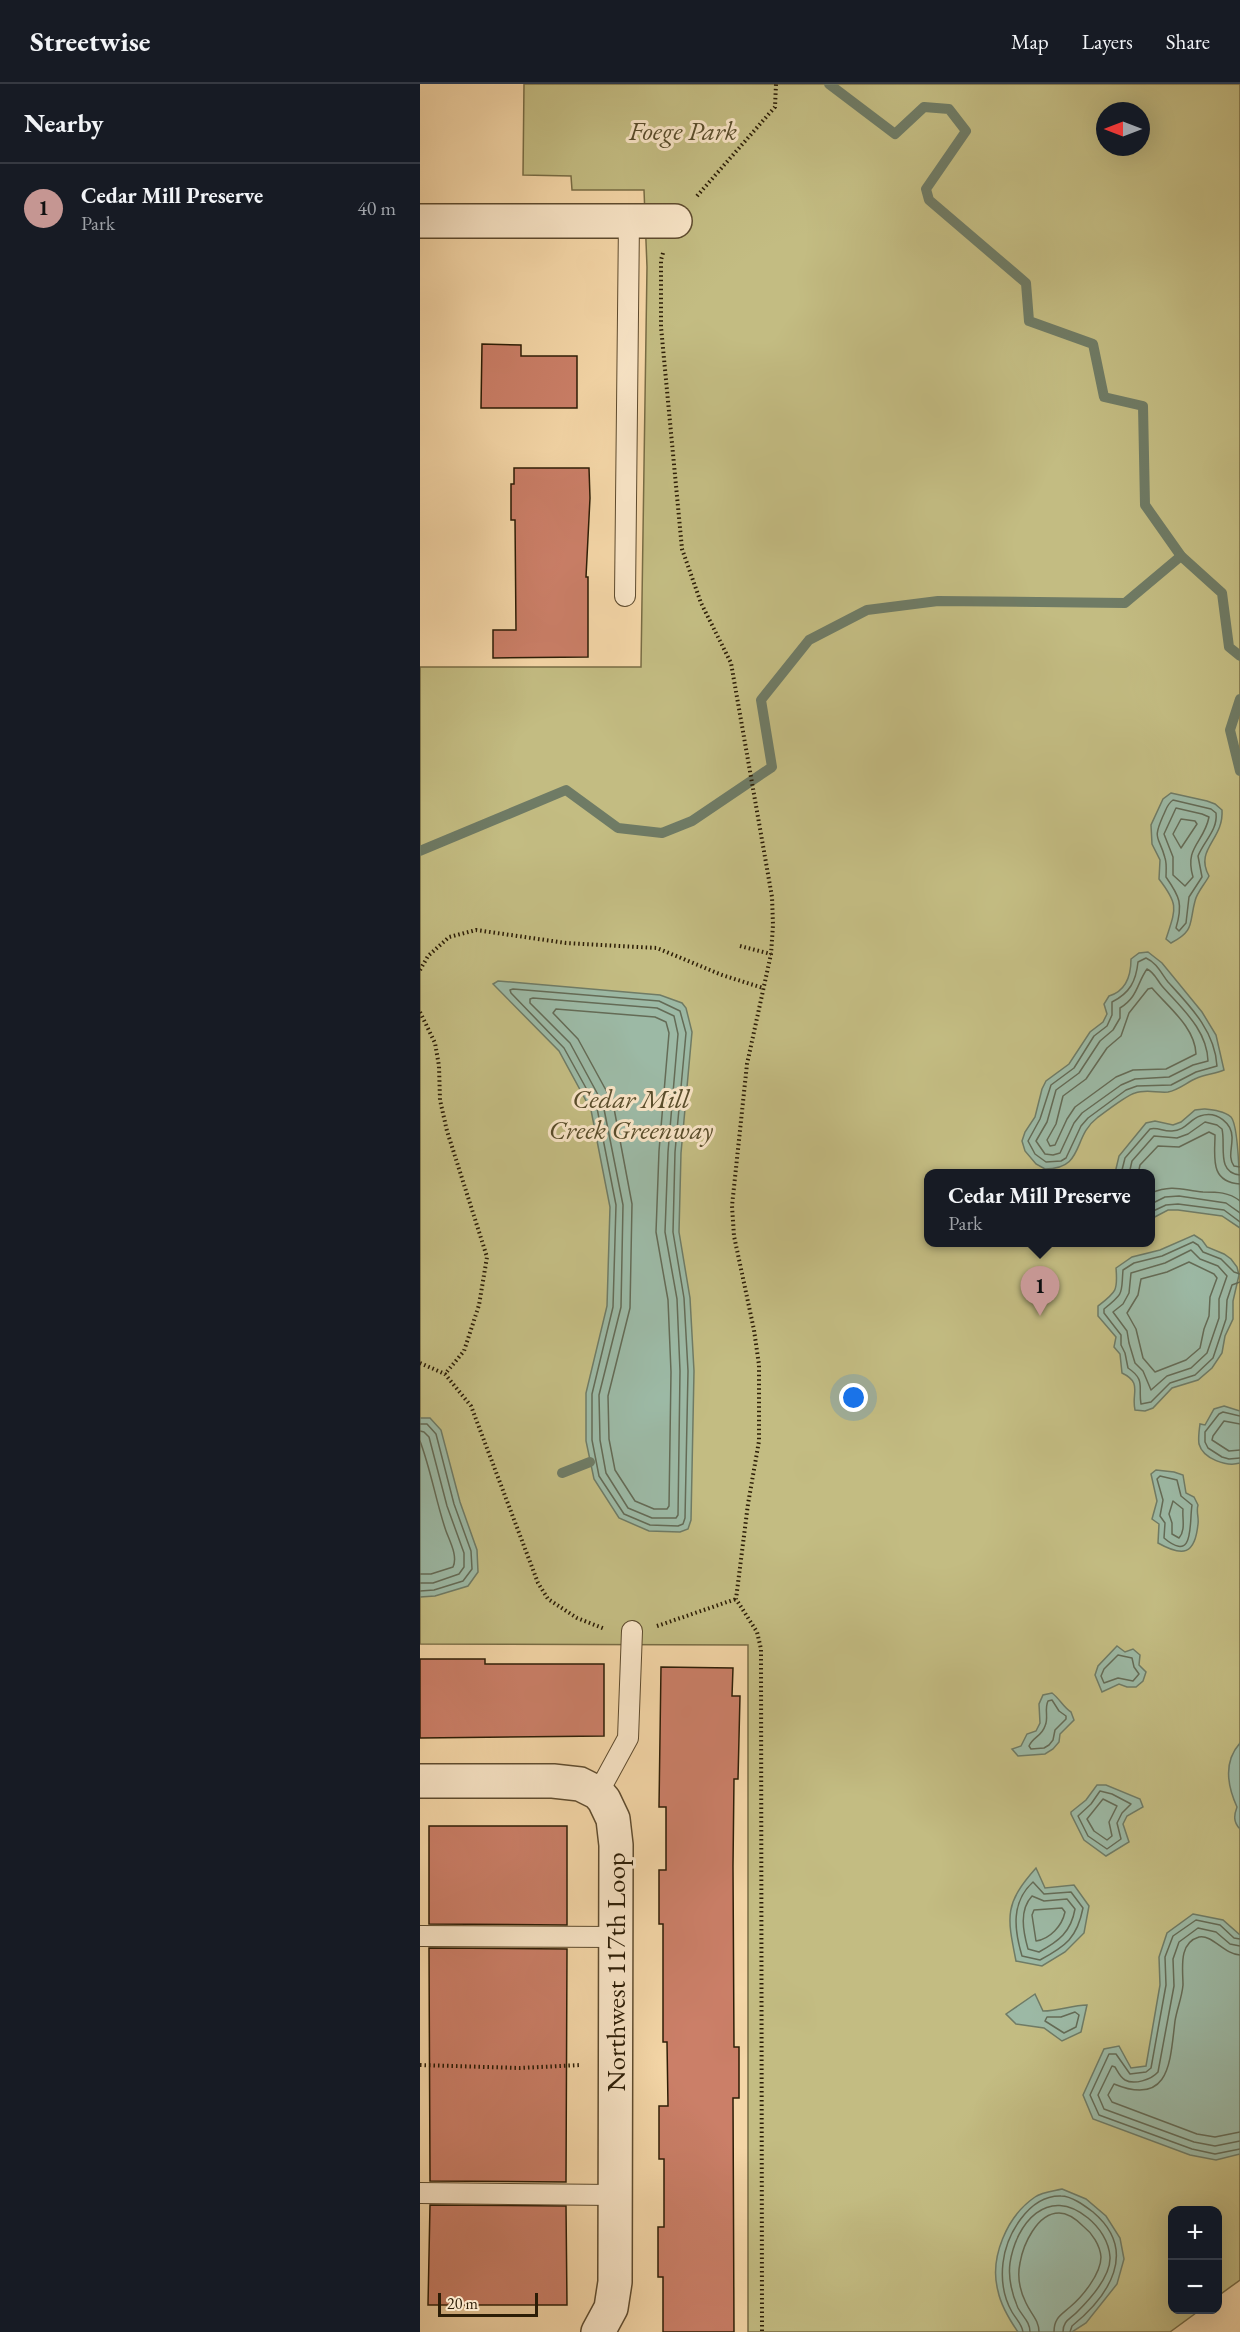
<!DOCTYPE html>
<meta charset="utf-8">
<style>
:root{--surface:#171b24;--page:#242831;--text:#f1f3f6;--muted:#9ea1a6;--line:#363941;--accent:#c59692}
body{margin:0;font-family:"EB Garamond",serif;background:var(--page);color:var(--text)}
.controls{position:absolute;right:18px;bottom:18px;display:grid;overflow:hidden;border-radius:12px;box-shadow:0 6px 24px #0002}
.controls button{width:54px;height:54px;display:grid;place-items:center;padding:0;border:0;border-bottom:2px solid var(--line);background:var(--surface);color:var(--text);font:30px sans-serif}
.compass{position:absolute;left:676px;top:18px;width:54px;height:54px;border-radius:50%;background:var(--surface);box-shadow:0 6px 24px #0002;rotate:270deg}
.scale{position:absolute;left:18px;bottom:15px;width:100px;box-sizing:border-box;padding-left:6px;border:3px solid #2c1d06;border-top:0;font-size:16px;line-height:21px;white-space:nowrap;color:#2c1d06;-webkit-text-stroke:4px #f8e4c6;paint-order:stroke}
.you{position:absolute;left:434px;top:1314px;width:21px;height:21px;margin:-15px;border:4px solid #fff;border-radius:50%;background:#1a73e8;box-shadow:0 0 0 9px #1a73e833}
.badge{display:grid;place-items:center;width:39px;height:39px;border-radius:50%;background:var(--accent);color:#111;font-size:20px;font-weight:700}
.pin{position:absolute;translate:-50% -50px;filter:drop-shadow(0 2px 3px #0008)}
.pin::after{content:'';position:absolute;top:32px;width:21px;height:18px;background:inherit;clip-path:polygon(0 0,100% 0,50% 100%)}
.popup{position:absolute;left:504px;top:1085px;width:231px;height:78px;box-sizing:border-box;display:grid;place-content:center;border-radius:12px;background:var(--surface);filter:drop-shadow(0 2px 4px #0005);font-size:20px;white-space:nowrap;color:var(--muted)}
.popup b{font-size:22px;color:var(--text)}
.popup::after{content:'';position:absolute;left:50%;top:100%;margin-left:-12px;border:12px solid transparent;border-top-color:var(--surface)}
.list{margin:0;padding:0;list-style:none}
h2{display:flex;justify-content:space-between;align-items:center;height:78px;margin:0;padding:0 24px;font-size:26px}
h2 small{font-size:20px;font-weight:400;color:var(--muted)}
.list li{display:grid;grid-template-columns:39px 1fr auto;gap:18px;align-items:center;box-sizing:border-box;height:90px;padding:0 24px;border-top:2px solid var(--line)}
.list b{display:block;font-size:22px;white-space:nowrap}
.list p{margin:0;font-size:20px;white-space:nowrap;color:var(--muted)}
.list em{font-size:20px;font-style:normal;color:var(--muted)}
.map{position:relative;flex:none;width:820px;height:2248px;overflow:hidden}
header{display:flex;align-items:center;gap:36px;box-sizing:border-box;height:84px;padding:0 30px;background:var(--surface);border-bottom:2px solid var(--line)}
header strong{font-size:28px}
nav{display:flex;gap:33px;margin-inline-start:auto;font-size:21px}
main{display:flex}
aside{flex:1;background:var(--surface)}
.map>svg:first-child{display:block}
.green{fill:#c3bc82;stroke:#786c44;stroke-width:1.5;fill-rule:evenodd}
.water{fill:#9cb9a5;stroke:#6f7b65;stroke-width:1.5}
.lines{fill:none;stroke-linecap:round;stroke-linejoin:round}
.shore{stroke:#646b56;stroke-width:1.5}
.stream{stroke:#6f7b65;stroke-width:10}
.building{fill:#cb7f68;stroke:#2c1d06;stroke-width:1.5}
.lane-casing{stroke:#5e4b2e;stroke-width:22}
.street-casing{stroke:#5e4b2e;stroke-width:36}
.path{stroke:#2c1d06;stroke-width:4;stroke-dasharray:1.5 3;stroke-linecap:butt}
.lane{stroke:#f8e4c6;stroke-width:20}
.street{stroke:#f8e4c6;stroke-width:33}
.labels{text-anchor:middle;stroke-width:6;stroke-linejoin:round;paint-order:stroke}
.park-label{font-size:27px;font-style:italic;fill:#594d2b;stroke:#f8e4c6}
.street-label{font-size:27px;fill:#2c1d06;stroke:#f8e4c6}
</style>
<header>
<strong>Streetwise</strong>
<nav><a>Map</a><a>Layers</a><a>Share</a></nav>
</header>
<main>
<aside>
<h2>Nearby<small></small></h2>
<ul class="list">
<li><span class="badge">1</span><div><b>Cedar Mill Preserve</b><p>Park</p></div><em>40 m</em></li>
</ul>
</aside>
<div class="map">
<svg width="820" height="2248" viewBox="0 0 820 2248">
<rect width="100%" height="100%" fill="#f4d6a7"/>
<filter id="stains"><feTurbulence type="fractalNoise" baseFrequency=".00333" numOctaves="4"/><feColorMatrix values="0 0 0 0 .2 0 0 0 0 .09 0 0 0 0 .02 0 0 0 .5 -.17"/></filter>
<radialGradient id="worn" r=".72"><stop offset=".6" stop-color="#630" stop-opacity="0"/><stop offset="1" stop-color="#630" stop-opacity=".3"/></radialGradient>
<path class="green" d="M104 0H820V2196L798 2212V2126H752V2226H780L750 2248H328V1561L0 1560V583H221L227 183 224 106H152L151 92 103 91ZM685 27H721V63H685ZM509 1090H731V1158H509Z"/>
<g class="water">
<path d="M751 709 787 717 795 720 802 726C804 756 774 765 789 792 785 800 777 808 775 817 769 839 775 847 751 859L746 855C756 824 759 821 739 795L740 776 732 760 731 741 743 715Z"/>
<path d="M728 868 742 879 782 928 796 951 804 986C795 990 786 990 777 994 767 998 759 1006 748 1008 737 1009 726 1005 715 1009 707 1011 685 1028 677 1034 652 1053 665 1085 625 1085L616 1080 605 1067 602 1057 605 1048 615 1033 622 1005 626 997 649 980 670 948 683 938 687 930 684 920 689 912C706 907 711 891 711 875L719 869Z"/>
<polygon points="78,897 240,911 262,919 266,924 272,948 261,1069 259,1148 270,1214 274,1287 271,1436 268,1445 260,1448 229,1447 199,1434 174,1395 166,1357 166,1309 187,1222 190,1123 171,1026 139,967 73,900"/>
<path d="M784 1025C793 1026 804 1027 811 1033 820 1043 820 1126 820 1144L802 1132 758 1126H748L731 1135V1090L695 1089 699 1072 726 1039 735 1037 753 1041 761 1038 775 1026Z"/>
<path d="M774 1151 782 1156 787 1163 804 1170 811 1175 817 1183 819 1191 813 1217V1235L805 1252 802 1269 792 1284 778 1296 752 1304 733 1324 725 1327 715 1326C711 1309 723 1299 702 1289L700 1270 694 1263 696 1253 678 1232V1222C696 1208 698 1207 696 1184L712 1173 740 1166Z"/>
<path d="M804 1322 820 1327V1379C807 1383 783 1375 779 1360 778 1354 779 1347 780 1340L785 1341 794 1325Z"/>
<polygon points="0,1334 10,1334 21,1346 40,1418 57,1466 58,1488 48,1502 15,1512 0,1513"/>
<path d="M736 1386 754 1388 763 1391 766 1409 774 1413 778 1421C776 1428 779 1433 778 1440 775 1471 763 1473 738 1459L739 1440 732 1435 737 1417 731 1390Z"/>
<polygon points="697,1562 705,1568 713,1565 720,1571 719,1581 726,1588 723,1597 716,1603 707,1603 699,1600 682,1608 675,1591 678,1582"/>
<path d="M632 1609C640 1615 643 1623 651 1628L654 1636 640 1650 639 1658 633 1665 625 1670 598 1672 592 1665 601 1662 607 1650 616 1647 620 1639 619 1620 623 1611Z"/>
<path d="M820 1659V1745C813 1738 814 1731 817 1723 807 1701 803 1678 820 1659Z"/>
<polygon points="677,1701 686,1701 720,1715 723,1723 707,1732 703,1740 709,1758 686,1772 664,1756 651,1730 651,1728 666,1716"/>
<path d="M616 1784 625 1804 654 1801 669 1822 664 1849 645 1868 622 1882 596 1877C587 1832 584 1820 616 1784Z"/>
<polygon points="773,1830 803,1836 820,1851 820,2070 796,2076 770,2071 673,2035 663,2011 684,1965 699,1962 711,1984 726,1982 740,1901 739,1873 747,1849"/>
<path d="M615 1910 623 1927C639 1927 652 1921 667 1921L661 1948 642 1957 624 1944 596 1940 586 1930Z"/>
<path d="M642 2105 666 2115 686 2132 700 2154 704 2175 697 2200 666 2239 652 2248H598C589 2235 581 2222 578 2207 569 2174 587 2132 615 2113 622 2108 634 2107 642 2105Z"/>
</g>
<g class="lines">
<g class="shore">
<path d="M753 716 791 725 796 729C798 746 784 757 778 772L782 793 769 813 766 839 759 847 756 844C763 820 760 813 746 793 746 787 747 780 745 774 739 751 732 757 743 732 746 726 747 720 753 716Z"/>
<path d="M756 724 782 730 789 733C784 759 764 763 773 793L765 802 753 791V773L744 750Z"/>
<polygon points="761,735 775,737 777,740 761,764 753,750"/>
<path d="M726 874C737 879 741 889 748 898 770 922 795 947 797 982L776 988 751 1001 717 1002 706 1006 668 1034 661 1042 646 1074 641 1077 626 1078 615 1070 608 1057 620 1035 631 1001 654 984 674 952 687 942 692 931V918C710 909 716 897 718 878Z"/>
<path d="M727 885C734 888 737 896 742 902 761 924 787 945 788 977L773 981 749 993 715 995 701 1001 662 1029 654 1039 640 1069 633 1071 625 1070 616 1057 627 1038 636 1006 659 989 680 957 693 946 700 934V924C718 913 717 899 727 885Z"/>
<path d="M732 904C748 923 775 943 776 970L746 985 713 986 696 993 655 1023 647 1035 635 1061 630 1062 627 1056 636 1040 643 1012 666 995 687 964 701 952 709 929 728 905Z"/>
<polygon points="93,905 239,917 260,927 266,949 255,1068 253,1148 264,1214 268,1287 265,1434 263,1440 258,1442 230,1441 204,1430 179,1392 172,1356 172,1310 193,1223 196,1121 177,1024 144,964 91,909 90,906"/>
<polygon points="113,914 237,924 254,932 258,950 248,1068 245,1148 257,1215 260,1287 258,1431 256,1434 232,1434 208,1424 186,1389 180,1356 179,1311 201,1223 203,1121 183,1020 150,959 110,919 110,915"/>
<polygon points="136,925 235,933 246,938 249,949 239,1067 236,1148 248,1216 251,1288 249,1422 247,1425 234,1425 215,1417 195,1386 189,1355 188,1312 210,1224 212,1120 193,1019 158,955 133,929"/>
<path d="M701 1090 705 1074 730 1045C738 1043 744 1048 752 1047 765 1047 770 1035 780 1032 797 1026 813 1040 812 1055 812 1065 808 1074 814 1082L820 1083"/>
<path d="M709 1090 712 1077 734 1052 757 1054 768 1050 785 1038 797 1041 802 1045C806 1061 796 1089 820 1091"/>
<path d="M718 1090 720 1081 738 1062 759 1063 789 1048 795 1051C795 1072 789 1098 820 1100"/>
<path d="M731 1109C753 1100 762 1106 783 1108 797 1108 809 1108 820 1117"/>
<polyline points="731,1120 745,1113 759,1112 806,1119 820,1129"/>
<polyline points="731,1128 746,1121 758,1120 804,1126 820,1138"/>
<polygon points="771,1166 780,1175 798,1182 807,1192 799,1215 799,1234 787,1269 771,1284 747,1292 731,1306 723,1287 715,1279 709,1259 707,1247 693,1228 703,1220 709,1209 711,1189 745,1179"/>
<polygon points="769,1178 794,1190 797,1194 790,1213 789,1232 784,1245 780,1264 766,1276 735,1288 723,1274 716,1245 707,1229 718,1211 721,1195 747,1188"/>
<path d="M820 1190 814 1188 801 1175 783 1168 778 1161 773 1158 742 1172 714 1179 703 1186C701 1210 705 1208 684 1225V1229L701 1251V1261L705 1269 708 1284C726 1296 718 1303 721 1320L731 1318 750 1299 775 1291 793 1274 806 1235 807 1216 812 1201 820 1198"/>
<polyline points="820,1332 803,1328 799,1330 785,1348 785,1358 788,1364 802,1373 809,1375 820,1374"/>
<polyline points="0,1340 7,1340 16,1350 34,1420 51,1467 52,1485 43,1497 14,1506 0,1507"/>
<polyline points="820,1340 804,1337 793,1352 792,1356 809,1367 820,1366"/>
<polyline points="0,1347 4,1348 9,1353 27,1422 44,1469 44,1483 39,1490 13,1499 0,1499"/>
<path d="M0 1357C11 1386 16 1418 26 1447 30 1458 38 1472 33 1483L11 1490H0"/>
<path d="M740 1392 757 1396 761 1412 772 1421C769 1439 775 1480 744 1454L745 1439 740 1432 743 1416 737 1395Z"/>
<path d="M753 1417 763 1425C762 1434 766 1446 759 1454L752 1450V1439L749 1430Z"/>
<polygon points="698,1571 712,1574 714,1583 719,1590 713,1597 698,1594 684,1599 681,1592 684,1585"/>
<path d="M632 1616 639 1627 646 1632V1635L635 1646 633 1656 629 1661 624 1664 611 1665 609 1662C613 1653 622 1652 625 1642 629 1634 624 1625 628 1617Z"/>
<polygon points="680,1707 692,1710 711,1720 702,1729 697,1739 701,1755 687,1765 668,1752 658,1732 671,1720"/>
<polygon points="683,1715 697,1722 689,1738 692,1752 687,1756 674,1747 667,1735"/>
<path d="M613 1798 624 1810 651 1808 663 1824C657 1854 646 1862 620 1876L602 1872C594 1845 591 1818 613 1798Z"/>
<path d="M612 1812 624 1817 647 1815 655 1825C651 1848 639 1857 619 1868L608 1865C603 1847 599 1826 612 1812Z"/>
<path d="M642 1824 645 1828C642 1842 630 1855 616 1857L612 1831 614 1826Z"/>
<polyline points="820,1855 814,1854 800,1841 776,1836 753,1852 745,1873 746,1901 731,1984 726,1988 710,1990 696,1970 689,1970 670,2011 679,2031 772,2065 795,2070 820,2065"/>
<path d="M820 1862 810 1860 796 1848 778 1844 759 1858 753 1875 754 1902 738 1988C731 1996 714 2001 705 1996 700 1993 698 1988 695 1983L692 1982 678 2011 684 2025 774 2058 795 2062 820 2057"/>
<path d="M820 1871C805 1871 792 1850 779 1853 758 1859 763 1885 763 1901 762 1913 757 1925 755 1937 750 1978 750 2023 694 2000L688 2011 692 2018 777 2050 795 2053 820 2048"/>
<polygon points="655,1928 659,1931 656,1943 644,1949 625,1937 627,1933 641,1933"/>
<path d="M603 2248C602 2240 596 2235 592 2228 584 2214 581 2196 583 2179 586 2152 608 2111 641 2112 652 2112 665 2122 673 2128 719 2167 689 2212 652 2242L650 2248"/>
<path d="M610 2248C610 2238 603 2233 598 2224 592 2210 588 2194 590 2179 596 2139 628 2101 668 2134 679 2143 689 2157 690 2173 691 2192 671 2214 658 2227 651 2235 643 2236 643 2248"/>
<path d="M619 2248C619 2236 611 2230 606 2219 600 2207 597 2193 600 2179 603 2161 617 2129 639 2129 648 2129 657 2136 663 2142 672 2149 680 2161 681 2173 681 2190 662 2213 650 2223 641 2231 634 2234 634 2248"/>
</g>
<g class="stream">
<polyline points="409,0 475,50 504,23 529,25 546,47 506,105 509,116 606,199 609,237 673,260 684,313 723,322 725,421 761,472 802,509 809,563 820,572"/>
<polyline points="820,615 810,646 820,687"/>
<polyline points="0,767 146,706 198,744 242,749 272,737 352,683 341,616 389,556 447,526 518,517 705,519 761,472"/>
<polyline points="142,1389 170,1378"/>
</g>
</g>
<g class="building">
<polygon points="62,260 101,261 101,272 157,272 157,324 61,324"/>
<polygon points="94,384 169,384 170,414 166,493 168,493 168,573 73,574 73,546 96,546 95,436 91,436 91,400 94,400"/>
<polygon points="0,1575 65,1575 65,1580 184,1580 184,1652 0,1654"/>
<polygon points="241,1583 313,1584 312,1612 320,1612 318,1695 314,1695 313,1782 314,1963 319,1963 319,2014 313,2014 314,2248 243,2248 243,2193 238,2193 238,2143 244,2143 244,2075 239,2075 239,2022 248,2022 247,1958 243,1958 243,1840 239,1840 239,1786 246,1786 246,1723 239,1723"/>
<polygon points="9,1742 147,1742 147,1841 9,1840"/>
<polygon points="9,1864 147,1865 146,2098 10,2097"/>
<polygon points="10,2121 146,2122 147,2221 8,2221"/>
</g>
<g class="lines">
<defs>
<g id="lane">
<polyline points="205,512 209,136"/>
<polyline points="178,1709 208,1654 212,1547"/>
<polyline points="0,1852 196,1853"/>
<polyline points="0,2109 195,2111"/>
</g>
<g id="street">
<polyline points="0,137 255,137"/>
<polyline points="0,1697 133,1697 160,1700 178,1709 184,1716 193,1735 196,1761 195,2198 191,2224 178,2248"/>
</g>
</defs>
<use href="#lane" class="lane-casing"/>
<use href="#street" class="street-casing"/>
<g class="path">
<polyline points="277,112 355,23 356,0"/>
<polyline points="243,169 241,176 241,243 262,465 281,519 311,579 352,813 353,841 351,870 327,980 312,1122 314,1152 334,1246 339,1281 339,1357 328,1420 316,1515 337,1548 341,1565 342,2248"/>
<polyline points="320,862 351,870"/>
<polyline points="0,886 8,872 29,853 56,846 146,859 237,864 302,891 343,904"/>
<polyline points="0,928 15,959 19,982 20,1016 27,1047 67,1173 59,1221 44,1267 25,1290"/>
<polyline points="0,1279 25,1290 51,1322 118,1499 128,1515 157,1534 185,1545"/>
<polyline points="237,1542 316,1515"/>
<polyline points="0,1981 100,1984 161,1981"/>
</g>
<use href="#lane" class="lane"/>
<use href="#street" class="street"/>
</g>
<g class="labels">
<g class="park-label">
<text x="263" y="56">Foege Park</text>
<text x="211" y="1024">Cedar Mill<tspan x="211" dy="31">Creek Greenway</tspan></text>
</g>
<g class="street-label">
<text transform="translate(196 1888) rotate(-90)" y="9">Northwest 117th Loop</text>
</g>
</g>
<rect width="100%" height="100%" filter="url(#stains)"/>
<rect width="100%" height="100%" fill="url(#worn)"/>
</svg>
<div class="controls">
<button>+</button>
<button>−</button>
</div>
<svg class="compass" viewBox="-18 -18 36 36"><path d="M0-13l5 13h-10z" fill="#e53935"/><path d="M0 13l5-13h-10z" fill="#9ea1a6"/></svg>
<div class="scale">20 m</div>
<div class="you"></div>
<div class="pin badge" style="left:620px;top:1232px">1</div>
<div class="popup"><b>Cedar Mill Preserve</b>Park</div>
</div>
</main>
